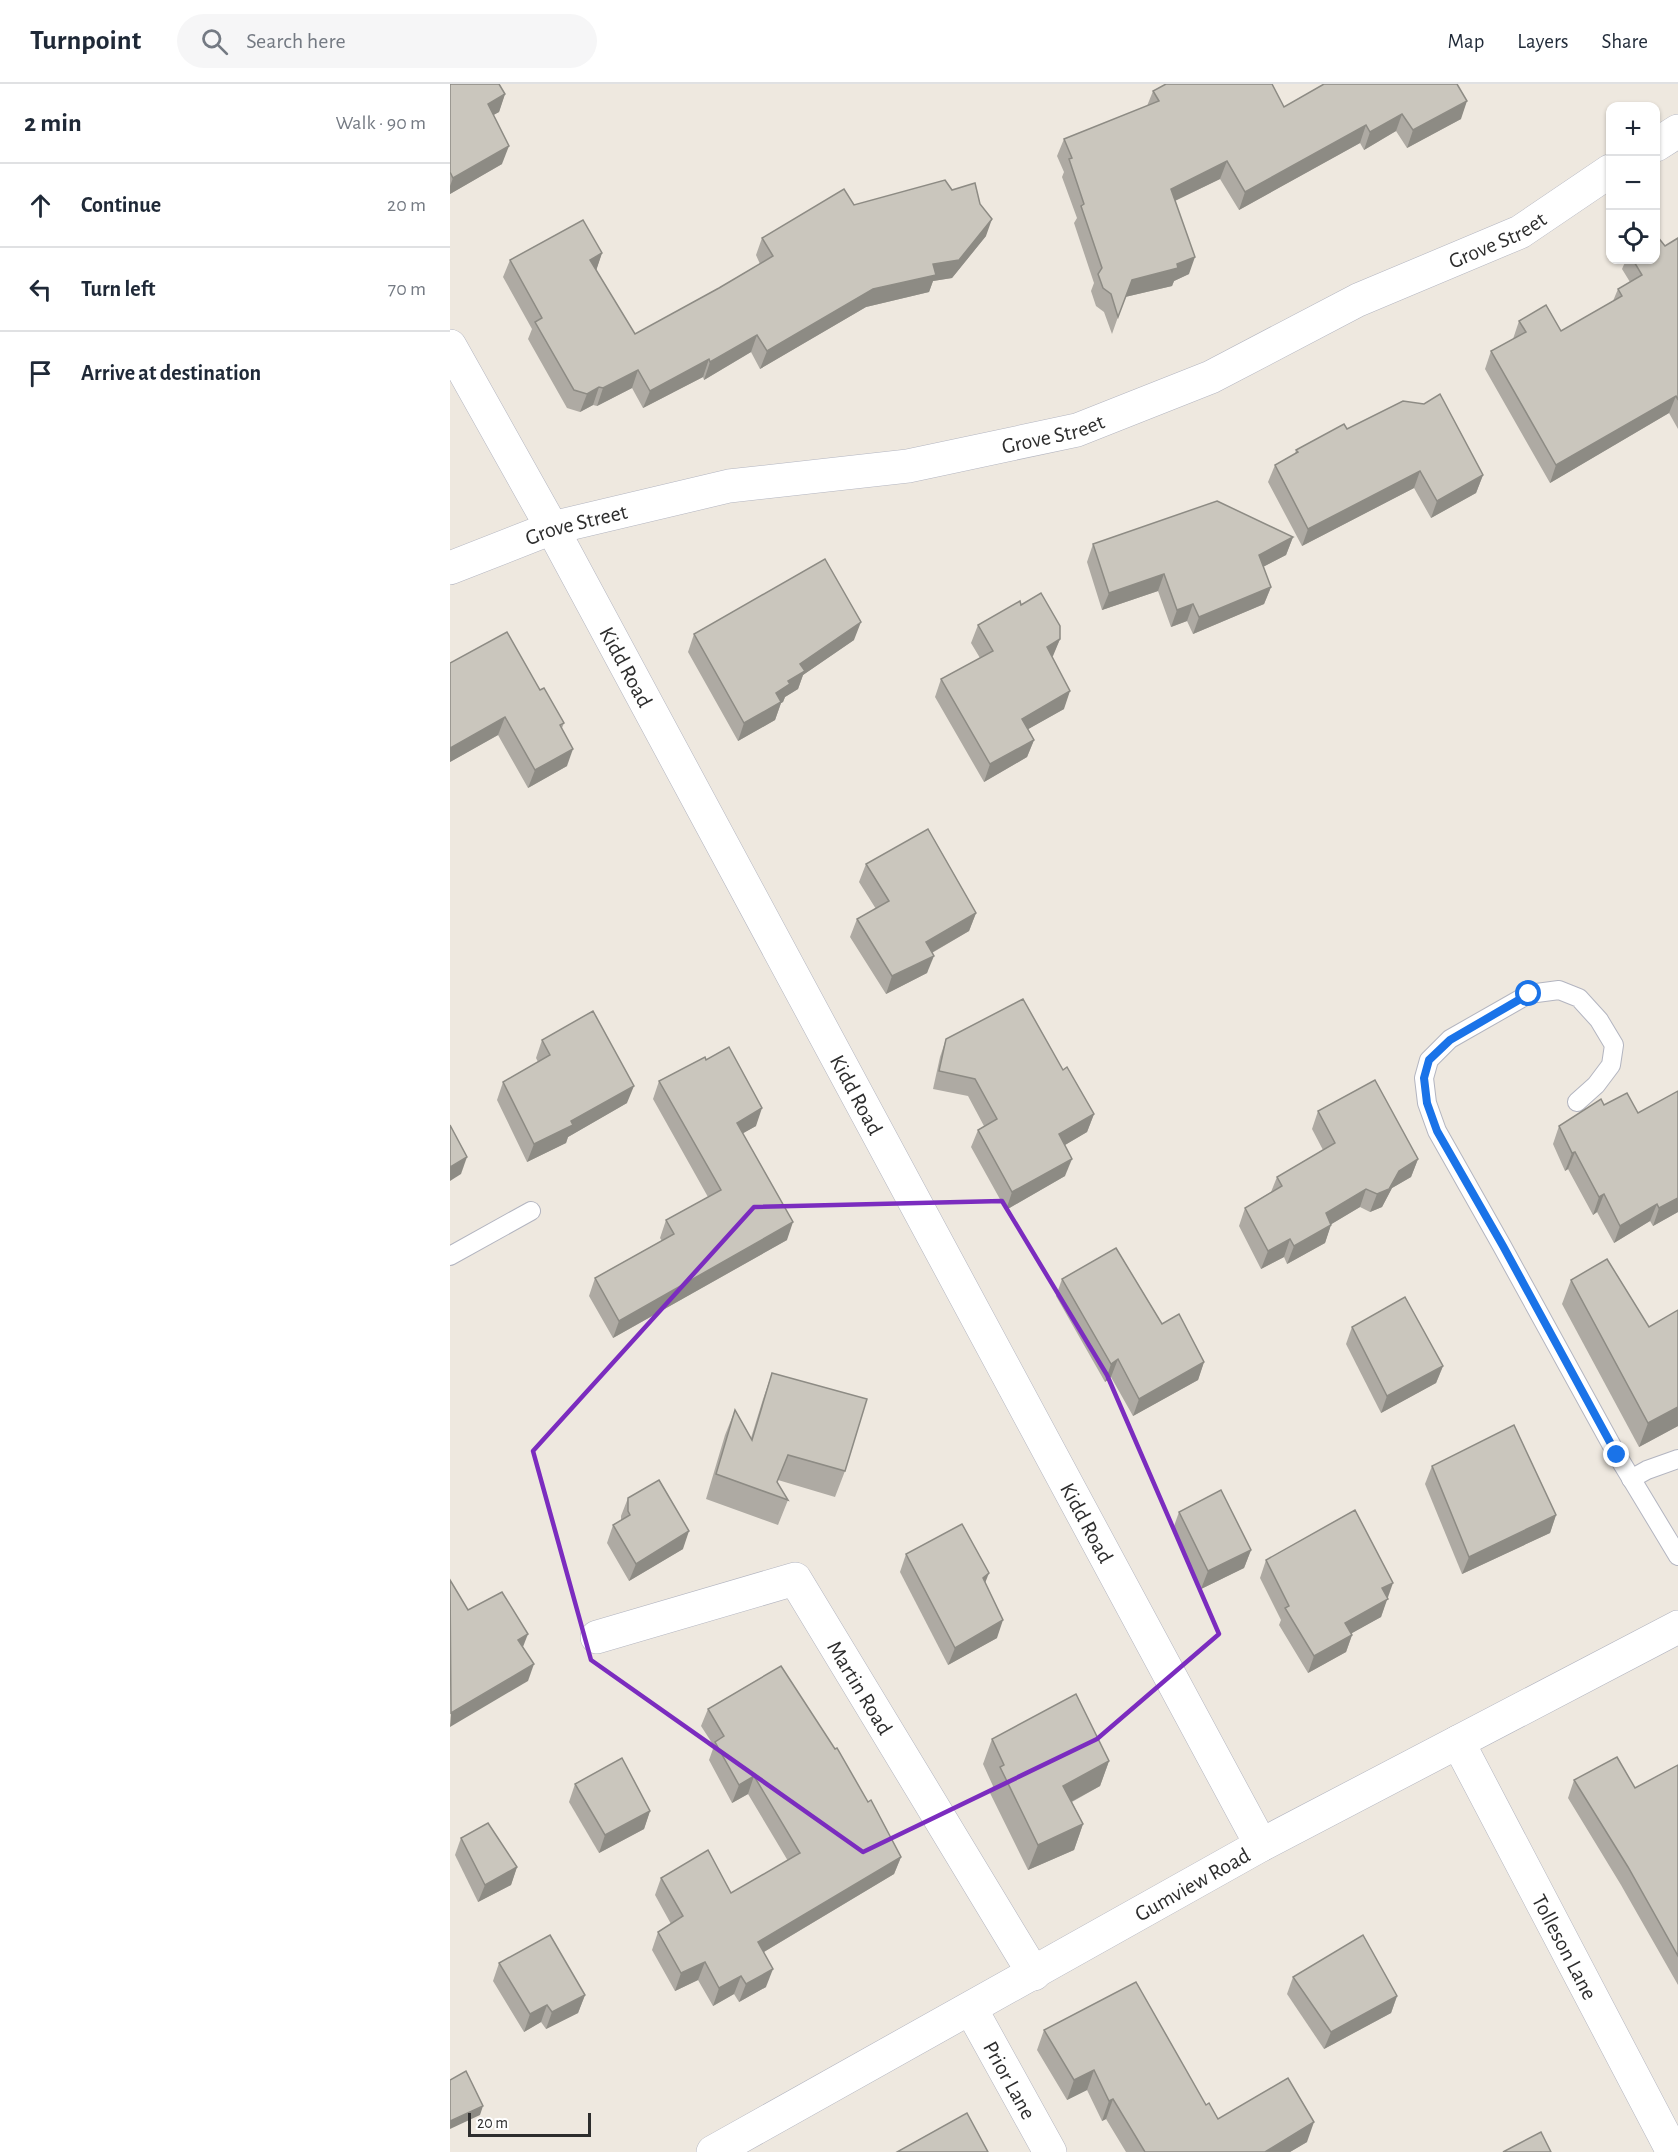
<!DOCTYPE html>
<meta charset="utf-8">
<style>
:root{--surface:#fff;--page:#f6f6f7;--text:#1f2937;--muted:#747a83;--line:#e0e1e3}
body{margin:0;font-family:"Alegreya Sans",sans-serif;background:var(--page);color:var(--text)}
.controls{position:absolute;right:18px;top:18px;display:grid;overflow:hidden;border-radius:12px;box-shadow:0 2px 4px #0004}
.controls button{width:54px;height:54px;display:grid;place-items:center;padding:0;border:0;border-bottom:2px solid var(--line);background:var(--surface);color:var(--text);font:30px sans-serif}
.scale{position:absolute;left:18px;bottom:15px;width:123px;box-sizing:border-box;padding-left:6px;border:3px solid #2d2d2d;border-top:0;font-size:16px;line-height:21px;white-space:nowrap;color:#2d2d2d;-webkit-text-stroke:4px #fff;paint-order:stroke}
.stop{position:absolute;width:18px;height:18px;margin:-14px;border:4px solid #1a73e8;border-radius:50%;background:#fff}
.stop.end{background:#1a73e8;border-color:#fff;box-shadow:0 2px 6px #0008}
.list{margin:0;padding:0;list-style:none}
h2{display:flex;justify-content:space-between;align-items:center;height:78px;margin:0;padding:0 24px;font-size:26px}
h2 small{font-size:20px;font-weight:400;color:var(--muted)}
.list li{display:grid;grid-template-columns:39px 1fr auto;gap:18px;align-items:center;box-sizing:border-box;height:84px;padding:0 24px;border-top:2px solid var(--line)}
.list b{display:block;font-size:22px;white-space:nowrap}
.list em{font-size:20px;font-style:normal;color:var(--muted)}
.icon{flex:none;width:33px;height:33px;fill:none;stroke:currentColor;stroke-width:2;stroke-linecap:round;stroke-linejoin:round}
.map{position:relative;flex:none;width:1228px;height:2068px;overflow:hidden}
header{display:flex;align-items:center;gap:36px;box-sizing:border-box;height:84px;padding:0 30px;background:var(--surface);border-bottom:2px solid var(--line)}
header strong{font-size:28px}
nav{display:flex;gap:33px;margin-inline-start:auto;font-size:21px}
.search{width:420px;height:54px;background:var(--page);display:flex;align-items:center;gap:15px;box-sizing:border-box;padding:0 21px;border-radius:33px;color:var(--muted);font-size:22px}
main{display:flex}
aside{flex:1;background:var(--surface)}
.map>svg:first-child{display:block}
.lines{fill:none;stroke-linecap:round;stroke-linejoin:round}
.lane-casing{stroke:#b3b5c0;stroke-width:20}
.street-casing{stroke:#b3b5c0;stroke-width:34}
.lane{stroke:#fff;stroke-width:18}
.street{stroke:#fff;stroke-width:33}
.wall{fill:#aeaaa3}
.shaded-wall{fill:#8d8b84}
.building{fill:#cac6bd;stroke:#8d8b84;stroke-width:1.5}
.route{stroke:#1a73e8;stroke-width:8}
.marked{fill:none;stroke:#7b2cbf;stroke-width:4.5;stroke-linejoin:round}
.labels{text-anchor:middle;stroke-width:4.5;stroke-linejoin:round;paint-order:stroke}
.street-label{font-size:22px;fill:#2d2d2d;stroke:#fff}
</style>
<header>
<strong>Turnpoint</strong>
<div class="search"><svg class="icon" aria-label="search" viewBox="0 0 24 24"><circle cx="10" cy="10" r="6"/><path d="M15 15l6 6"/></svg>Search here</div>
<nav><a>Map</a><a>Layers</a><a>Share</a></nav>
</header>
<main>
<aside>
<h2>2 min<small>Walk · 90 m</small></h2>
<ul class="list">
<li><svg class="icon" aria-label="ahead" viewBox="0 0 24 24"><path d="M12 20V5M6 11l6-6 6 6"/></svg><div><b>Continue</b></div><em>20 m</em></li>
<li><svg class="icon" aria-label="left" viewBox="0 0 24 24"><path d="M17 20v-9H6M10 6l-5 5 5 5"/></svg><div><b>Turn left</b></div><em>70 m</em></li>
<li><svg class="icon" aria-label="arrive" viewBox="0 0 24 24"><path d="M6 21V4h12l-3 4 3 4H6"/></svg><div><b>Arrive at destination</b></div></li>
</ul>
</aside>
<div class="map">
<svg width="1228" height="2068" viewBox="0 0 1228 2068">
<rect width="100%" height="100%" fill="#eee8df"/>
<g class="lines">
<defs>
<g id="lane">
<polyline points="1127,1018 1146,1001 1161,981 1164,961 1149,936 1129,914 1109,906 1079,910 1000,955 979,976 974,994 977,1019 987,1047 1052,1162 1167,1371 1228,1472"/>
<polyline points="0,1172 81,1127"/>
<polyline points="1181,1395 1197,1386 1228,1375"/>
</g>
<g id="street">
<polyline points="1206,61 1228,47"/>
<path id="s1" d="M0 262 102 444 811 1761"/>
<path id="s2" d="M0 484 102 444 279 402 458 382 627 346 761 293 908 216 1070 148 1160 87"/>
<path id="s3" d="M147 1553 345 1495 584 1890"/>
<path id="s4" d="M1008 1658 1223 2068"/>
<path id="s5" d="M521 1925 600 2068"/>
<path id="s6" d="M263 2068 811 1761 1228 1543"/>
</g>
</defs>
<use href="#lane" class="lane-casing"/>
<use href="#street" class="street-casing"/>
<use href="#lane" class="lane"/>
<use href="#street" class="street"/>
</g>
<g class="wall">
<polygon points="0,0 55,10 49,28 43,31 52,80 0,110"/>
<polygon points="874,0 1011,35 957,64 946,47 914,66 910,59 789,126 770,95 725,117 739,190 724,197 722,202 675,213 662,250 654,228 646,222 641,207 644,199 624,139 627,134 612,93 614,88 607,72 614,55 697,22 703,7 834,23"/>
<polygon points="404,121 536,152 502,194 483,197 479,208 416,223 310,285 301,268 254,296 253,293 193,324 182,304 147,322 143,321 130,328 117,324 78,255 82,245 53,193 60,176 152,169 146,186 185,250 269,204 310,180 306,171 312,154"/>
<polygon points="1228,154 1228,345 1219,329 1100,399 1035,285 1041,267 1063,255 1069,237 1111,247 1163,217 1168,205 1180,198 1172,185 1176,176 1206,176 1215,162"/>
<polygon points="897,345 1033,391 1026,409 981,434 964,404 852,462 818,398 825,381 845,370 846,366"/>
<polygon points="843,453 836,471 813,483 821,503 814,520 743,550 737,537 721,543 708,507 652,526 637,478 643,460"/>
<polygon points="571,521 610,555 602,573 614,625 578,645 584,656 577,673 534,698 485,613 491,595 530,574 521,559 528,541"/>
<polygon points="244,550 404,556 353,591 348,605 335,613 333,618 331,619 325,636 288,657 238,568"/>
<polygon points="0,579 90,606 114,639 112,644 117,682 78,704 48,651 0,678"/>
<polygon points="416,780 526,829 519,847 482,869 477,889 436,910 400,853 407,835 426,825 409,798"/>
<polygon points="496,955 613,986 644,1030 637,1048 615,1061 615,1092 556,1126 521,1063 528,1046 534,1042 518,1012 483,1005 490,973"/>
<polygon points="92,956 177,1019 118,1053 116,1059 77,1078 47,1016 53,998 88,978 86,974"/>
<polygon points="209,997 306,1042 293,1049 337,1156 163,1254 139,1212 145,1194 212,1157 210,1154 216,1136 258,1113 203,1015"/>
<polygon points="1154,1021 1228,1128 1203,1142 1200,1137 1164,1159 1147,1128 1143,1131 1118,1085 1115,1087 1103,1060 1109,1042"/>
<polygon points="868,1027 968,1075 961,1093 942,1104 932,1123 920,1128 910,1123 881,1140 875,1159 837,1180 834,1173 811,1185 789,1142 795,1124 821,1108 827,1093 873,1066 862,1045"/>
<polygon points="612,1195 712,1240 754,1278 748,1296 683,1332 661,1293 655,1298 606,1212"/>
<polygon points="1121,1196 1199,1243 1228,1342 1189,1363 1112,1220"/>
<polygon points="902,1243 993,1282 986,1299 931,1329 896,1260"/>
<polygon points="322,1289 395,1387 385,1413 328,1396 327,1398 338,1416 328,1441 256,1415 275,1351 285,1326 301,1354 313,1315"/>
<polygon points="982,1382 1106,1431 1100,1449 1012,1490 975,1400"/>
<polygon points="178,1414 233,1465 179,1497 157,1459 163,1441 171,1436 171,1432"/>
<polygon points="729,1428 801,1466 794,1484 751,1505 723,1445"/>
<polygon points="456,1470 535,1499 547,1554 498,1581 450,1488"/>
<polygon points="816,1476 937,1514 931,1533 901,1549 902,1551 896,1568 858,1589 829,1541 831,1536 810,1494"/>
<polygon points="258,1625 418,1718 451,1773 444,1790 314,1868 316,1903 289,1918 284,1910 263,1922 248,1896 225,1907 202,1866 208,1848 221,1840 205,1811 211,1794 281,1809 338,1777 298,1710 282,1719 259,1676 264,1662 251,1642"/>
<polygon points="542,1655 659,1677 650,1702 622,1718 633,1740 624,1766 578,1786 540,1709 543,1702 533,1680"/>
<polygon points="1228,1681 1228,1901 1171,1801 1118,1714 1124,1696 1185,1704"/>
<polygon points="125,1700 200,1727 194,1745 149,1769 119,1718"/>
<polygon points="11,1754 67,1783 61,1801 28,1818 5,1771"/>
<polygon points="49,1879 135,1911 128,1929 96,1945 91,1938 74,1948 43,1897"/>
<polygon points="843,1893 947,1912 941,1929 874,1965 837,1910"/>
<polygon points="594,1946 756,2021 768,2035 857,2058 840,2068 676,2068 656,2035 652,2037 637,2006 617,2016 587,1966"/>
</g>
<g class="shaded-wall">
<polygon points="55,10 49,28 31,38 38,20"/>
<polygon points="1017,17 1011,35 957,64 963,46"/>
<polygon points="952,30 946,47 914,66 920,48"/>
<polygon points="916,41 910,59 789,126 795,108"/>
<polygon points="59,62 52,80 0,110 0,102 3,94"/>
<polygon points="777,77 770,95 714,122 721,105"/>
<polygon points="542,135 536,152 502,194 483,197 479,208 416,223 310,285 317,267 423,205 483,180"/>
<polygon points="152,169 146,187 140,176"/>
<polygon points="745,173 739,190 724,197 722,202 675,213 682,196 727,180"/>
<polygon points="307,251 301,268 254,296 260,278"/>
<polygon points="259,275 253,293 193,324 200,307"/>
<polygon points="188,286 182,304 147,322 153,304"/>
<polygon points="149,303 143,321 130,328 137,310"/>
<polygon points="1226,312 1219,329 1100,399 1106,381"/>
<polygon points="970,387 964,404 852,462 858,445"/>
<polygon points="1033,391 1026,409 981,434 987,417"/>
<polygon points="843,453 836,471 803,488 809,471"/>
<polygon points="714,490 708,507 652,526 659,509"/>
<polygon points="821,503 814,520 743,550 749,533"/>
<polygon points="743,520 737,537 721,543 727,526"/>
<polygon points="411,538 404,556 353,591 348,605 335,613 333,618 331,619 325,636 288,657 294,639 338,597 350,580"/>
<polygon points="610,555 603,572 590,580 597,563"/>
<polygon points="620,607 614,625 566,652 572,635"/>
<polygon points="55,633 48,651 0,678 0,664"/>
<polygon points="584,656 577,673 534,698 540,680"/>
<polygon points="123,665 117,682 78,704 85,686"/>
<polygon points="526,829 519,847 469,876 476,858"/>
<polygon points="484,872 477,889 436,910 442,892"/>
<polygon points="184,1002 177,1019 118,1053 116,1059 77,1078 84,1060 121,1037"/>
<polygon points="312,1024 306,1042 281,1056 287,1039"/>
<polygon points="644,1030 637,1048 603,1068 609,1050"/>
<polygon points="1125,1068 1118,1085 1115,1087 1122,1069"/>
<polygon points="17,1073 11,1090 0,1097 0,1083"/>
<polygon points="622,1075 615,1092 556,1126 562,1108"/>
<polygon points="968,1075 961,1093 942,1104 932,1123 920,1128 927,1110 949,1087"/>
<polygon points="916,1105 910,1123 870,1147 876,1129"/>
<polygon points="1154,1110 1147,1128 1143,1131 1149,1113"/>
<polygon points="1228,1114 1228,1128 1203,1142 1209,1124"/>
<polygon points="1207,1120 1200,1137 1164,1159 1170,1142"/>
<polygon points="343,1138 337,1156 163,1254 169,1237"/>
<polygon points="881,1141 875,1159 837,1180 844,1162"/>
<polygon points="840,1155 834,1173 811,1185 818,1167"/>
<polygon points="668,1275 661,1293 655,1298 661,1280"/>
<polygon points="754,1278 748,1296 683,1332 689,1315"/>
<polygon points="993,1282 986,1299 931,1329 937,1312"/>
<polygon points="1228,1323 1228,1342 1189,1363 1198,1339"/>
<polygon points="1106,1431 1100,1449 1012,1490 1019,1473"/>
<polygon points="239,1447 233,1465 179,1497 186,1480"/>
<polygon points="801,1466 794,1484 751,1505 758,1487"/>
<polygon points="539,1489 532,1507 533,1494"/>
<polygon points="943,1499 931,1533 888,1557 895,1539 932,1504"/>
<polygon points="553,1536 547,1554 498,1581 505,1564"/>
<polygon points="78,1550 71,1568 68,1556"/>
<polygon points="902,1551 896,1568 858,1589 864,1572"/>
<polygon points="84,1580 78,1597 0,1643 1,1629"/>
<polygon points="659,1677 650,1702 604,1727 613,1702"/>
<polygon points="304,1692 298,1710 282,1719 289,1701"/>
<polygon points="200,1727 194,1745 149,1769 155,1751"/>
<polygon points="633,1740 624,1766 578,1786 588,1761"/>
<polygon points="451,1773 444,1790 302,1875 308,1858"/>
<polygon points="67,1783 61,1801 28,1818 35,1801"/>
<polygon points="255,1878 248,1896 225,1907 231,1889"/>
<polygon points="323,1885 316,1903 289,1918 296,1900"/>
<polygon points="291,1892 284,1910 263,1922 269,1904"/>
<polygon points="135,1911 128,1929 96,1945 102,1928"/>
<polygon points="947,1912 941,1929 874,1965 881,1948"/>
<polygon points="97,1921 91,1938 74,1948 80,1930"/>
<polygon points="644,1986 637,2006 617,2016 624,1996"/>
<polygon points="663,2015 656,2035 652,2037 659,2017"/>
<polygon points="33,2022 30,2031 0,2045 0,2037"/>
<polygon points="864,2038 857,2058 840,2068 815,2068"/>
</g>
<g class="building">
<polygon points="0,0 49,0 55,10 38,20 59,62 3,94 0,88"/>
<polygon points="716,0 822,0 834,23 874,0 1007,0 1017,17 963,46 952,30 920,48 916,41 795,108 777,77 721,105 745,173 727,180 728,184 682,196 668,233 661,210 653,204 648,190 652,184 631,122 634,120 619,75 622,74 614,55 709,17 703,7"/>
<polygon points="495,96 502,106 525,99 530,120 542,135 509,176 483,180 486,191 423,205 317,267 307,251 260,278 259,275 200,307 188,286 153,304 149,303 137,310 124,306 85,238 92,234 60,176 133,136 152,169 140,176 185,250 269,204 323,172 312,154 394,105 404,121"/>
<polygon points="1207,152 1215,162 1228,154 1228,316 1226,312 1106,381 1041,267 1076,248 1069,237 1096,221 1111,247 1172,212 1168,205 1192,191 1183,176 1206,176 1206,153"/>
<polygon points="990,310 1033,391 987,417 970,387 858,445 825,381 848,368 846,366 894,340 897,345 953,317 974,320"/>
<polygon points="767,417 843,453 809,471 821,503 749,533 743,520 727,526 714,490 659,509 643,460"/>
<polygon points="375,475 411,538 350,580 355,587 338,597 340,600 326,609 331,618 294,639 244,550"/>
<polygon points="591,509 610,542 610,555 597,563 620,607 572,635 584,656 540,680 491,595 543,567 528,541 570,517 571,521"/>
<polygon points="57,548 90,606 94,604 114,639 110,641 123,665 85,686 55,633 0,664 0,579"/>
<polygon points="478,745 526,829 476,858 484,872 442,892 407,835 439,817 416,780"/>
<polygon points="573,915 613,986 617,983 644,1030 609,1050 622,1075 562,1108 528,1046 547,1035 525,995 489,987 496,955"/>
<polygon points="143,927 184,1002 121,1037 123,1041 84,1060 53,998 100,971 92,956"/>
<polygon points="279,963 312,1024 287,1039 343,1138 169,1237 145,1194 224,1150 216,1136 271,1106 209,997 255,973 256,976"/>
<polygon points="925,996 968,1075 949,1087 939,1105 927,1110 916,1105 876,1129 881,1141 844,1162 840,1155 818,1167 795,1124 832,1102 827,1093 885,1059 868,1027"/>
<polygon points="1228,1007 1228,1114 1209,1124 1207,1120 1170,1142 1154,1110 1149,1113 1125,1068 1122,1069 1109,1042 1151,1015 1154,1021 1177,1009 1188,1029"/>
<polygon points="0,1041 17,1073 0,1083"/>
<polygon points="666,1164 712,1240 729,1230 754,1278 689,1315 668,1275 661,1280 612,1195"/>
<polygon points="1157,1175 1199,1243 1228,1226 1228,1323 1198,1339 1121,1196"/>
<polygon points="955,1213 993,1282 937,1312 902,1243"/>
<polygon points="322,1289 417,1315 395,1387 338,1371 327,1398 338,1416 266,1390 285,1326 302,1356"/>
<polygon points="1064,1341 1106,1431 1019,1473 982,1382"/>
<polygon points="209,1396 239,1447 186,1480 163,1441 180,1431 178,1427 178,1414"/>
<polygon points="771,1406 801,1466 758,1487 729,1428"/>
<polygon points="905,1426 943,1499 932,1504 938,1515 895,1539 902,1551 864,1572 835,1524 839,1522 816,1476"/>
<polygon points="512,1440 539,1489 533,1494 553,1536 505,1564 456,1470"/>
<polygon points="0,1496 18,1526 52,1508 78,1550 68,1556 84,1580 1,1629"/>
<polygon points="331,1582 385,1665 387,1664 418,1718 421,1716 451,1773 308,1858 323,1885 296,1900 291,1892 269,1904 255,1878 231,1889 208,1848 233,1832 211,1794 258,1766 281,1809 350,1769 304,1692 289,1701 265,1658 274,1652 258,1625"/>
<polygon points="626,1610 659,1677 613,1702 633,1740 588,1761 550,1683 554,1681 542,1655"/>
<polygon points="1167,1673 1185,1704 1228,1681 1228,1872 1178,1783 1124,1696"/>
<polygon points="172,1674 200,1727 155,1751 125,1700"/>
<polygon points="38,1739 67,1783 35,1801 11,1754"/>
<polygon points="100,1851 135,1911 102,1928 97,1921 80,1930 49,1879"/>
<polygon points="913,1851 947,1912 881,1948 843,1893"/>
<polygon points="686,1898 756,2021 759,2019 768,2035 838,1994 864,2038 815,2068 695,2068 663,2015 659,2017 644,1986 624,1996 594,1946"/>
<polygon points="16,1987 33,2022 0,2037 0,1996"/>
<polygon points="517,2029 538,2068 447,2068"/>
<polygon points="1091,2048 1101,2068 1053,2068"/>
</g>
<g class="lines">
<polyline class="route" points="1079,910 1000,956 979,976 974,994 977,1019 987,1047 1053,1162 1167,1371"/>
</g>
<path class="marked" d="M552 1117 657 1291 769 1550 647 1655 413 1768 141 1576 83 1367 304 1123Z"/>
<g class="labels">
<g class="street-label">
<text dy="8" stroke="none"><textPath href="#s2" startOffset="1106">Grove Street</textPath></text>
<text dy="8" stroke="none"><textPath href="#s2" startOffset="620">Grove Street</textPath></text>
<text dy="8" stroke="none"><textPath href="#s2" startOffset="134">Grove Street</textPath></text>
<text dy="8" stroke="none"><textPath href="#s1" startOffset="366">Kidd Road</textPath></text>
<text dy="8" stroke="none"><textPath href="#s1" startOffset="852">Kidd Road</textPath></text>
<text dy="8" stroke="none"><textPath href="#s1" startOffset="1338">Kidd Road</textPath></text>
<text dy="8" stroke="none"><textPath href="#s3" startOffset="333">Martin Road</textPath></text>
<text dy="8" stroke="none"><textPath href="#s6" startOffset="549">Gumview Road</textPath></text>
<text dy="8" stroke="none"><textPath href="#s4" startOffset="231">Tolleson Lane</textPath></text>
<text dy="8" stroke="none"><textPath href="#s5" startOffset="81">Prior Lane</textPath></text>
</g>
</g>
</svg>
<div class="controls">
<button>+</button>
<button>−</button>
<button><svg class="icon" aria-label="locate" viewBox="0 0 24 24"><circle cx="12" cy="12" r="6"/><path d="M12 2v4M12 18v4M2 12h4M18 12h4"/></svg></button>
</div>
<div class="scale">20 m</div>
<div class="stop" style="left:1079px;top:910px"></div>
<div class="stop end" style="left:1167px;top:1371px"></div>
</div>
</main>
